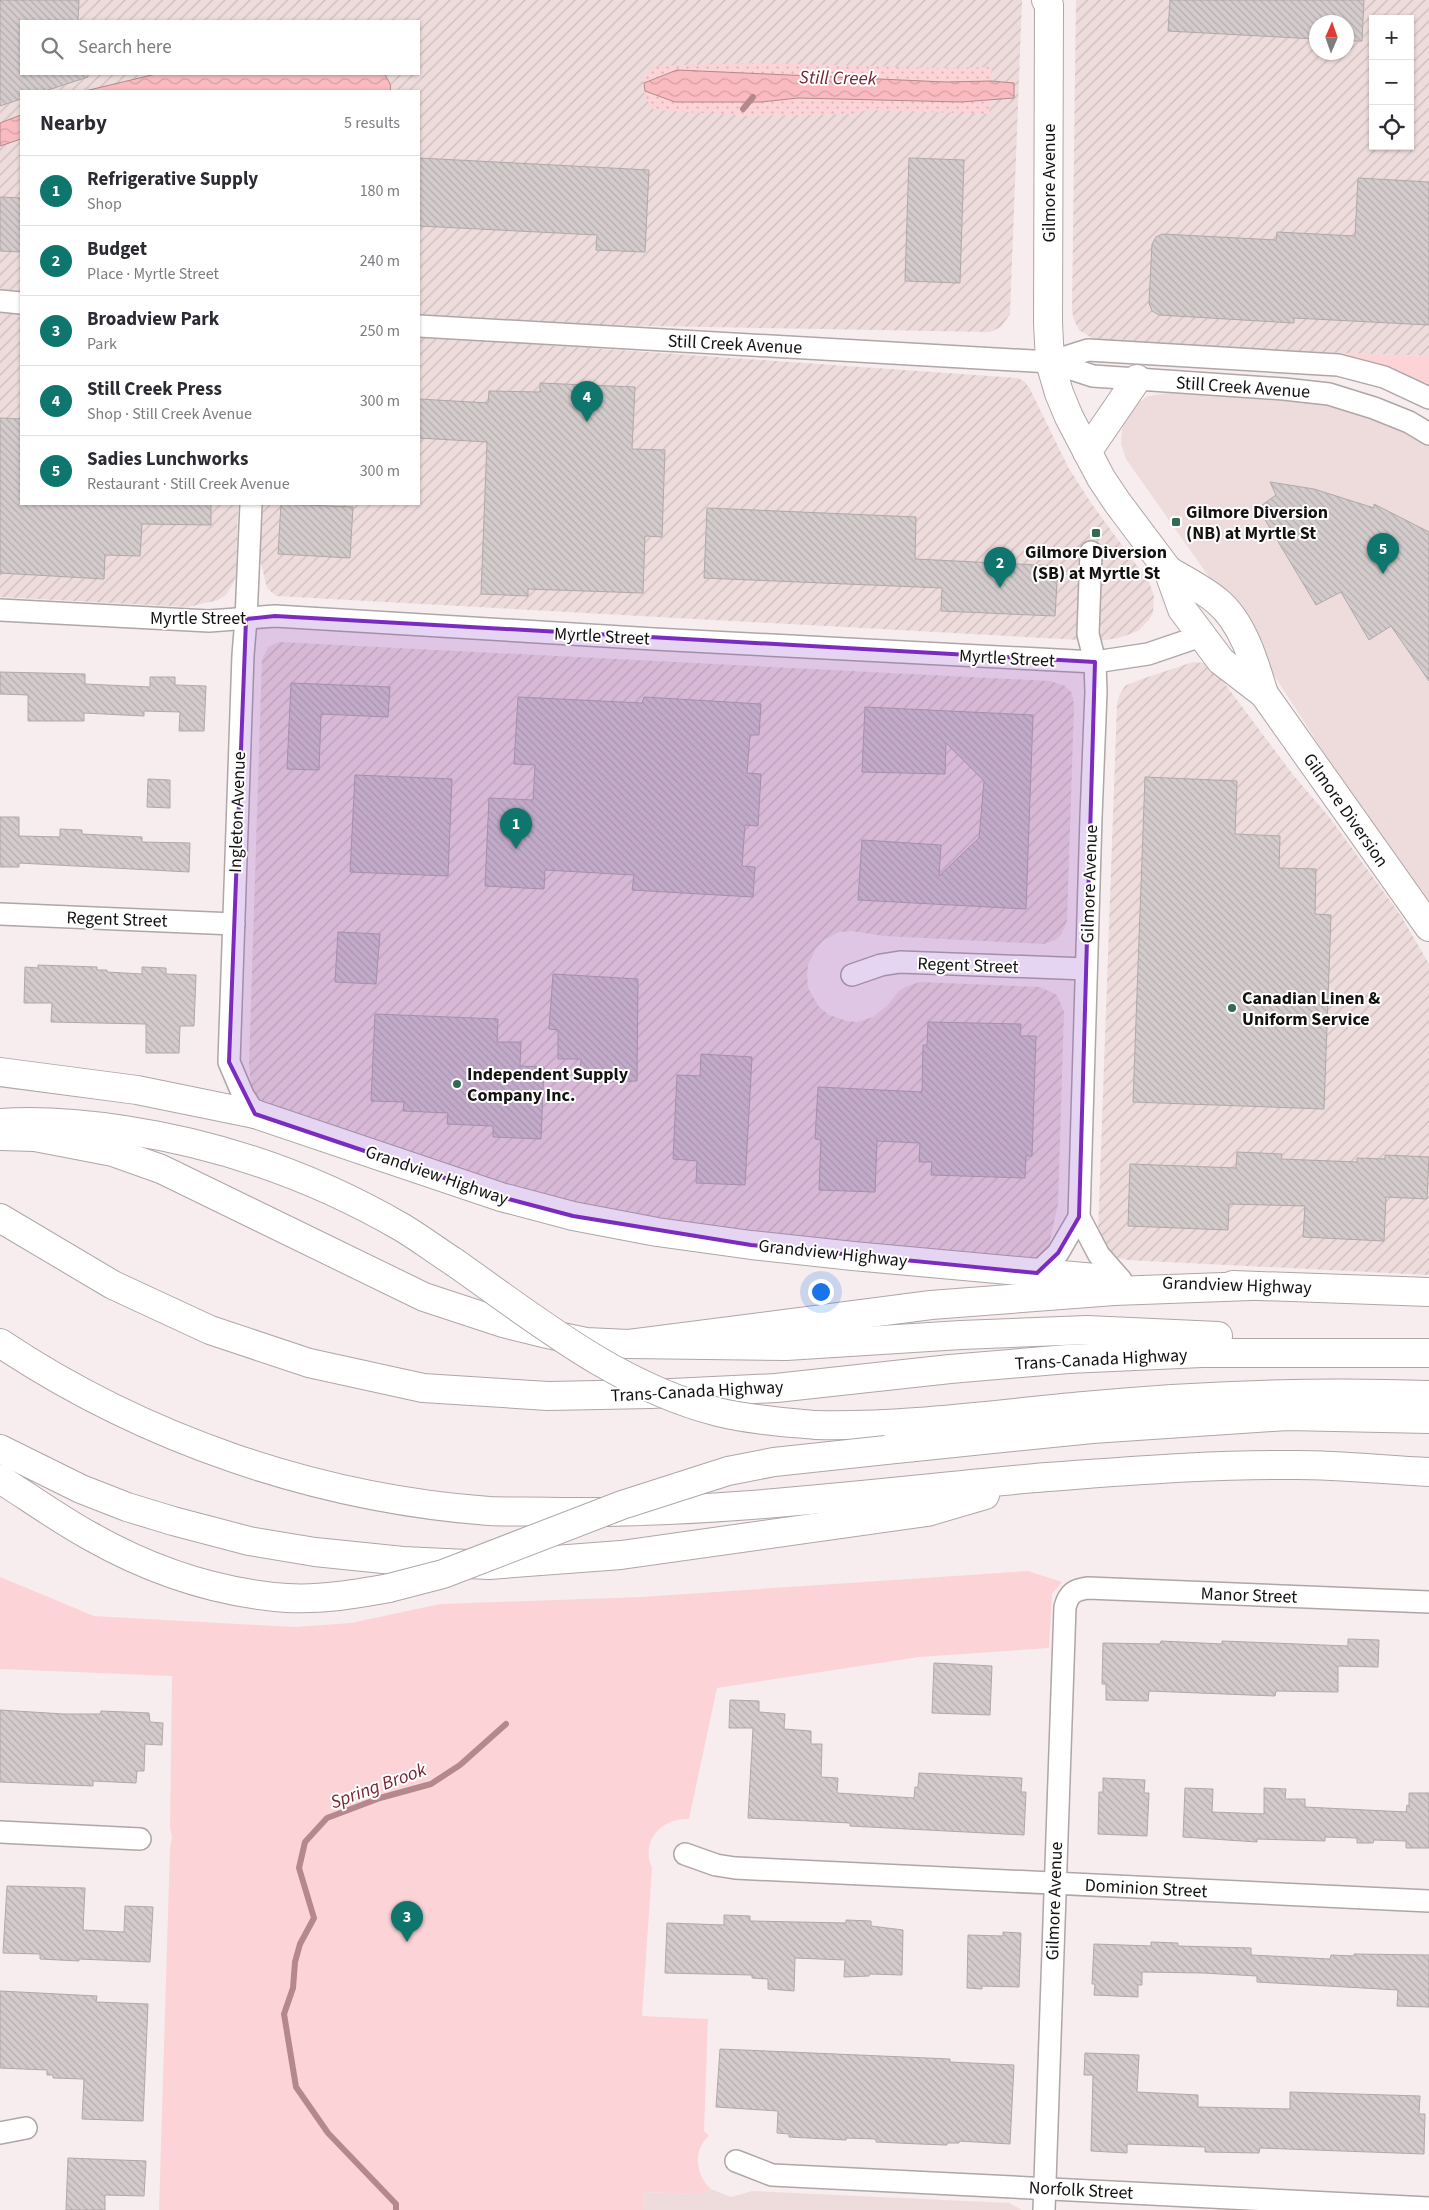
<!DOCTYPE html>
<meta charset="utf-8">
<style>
:root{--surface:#fff;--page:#f2f2f3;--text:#2b2b33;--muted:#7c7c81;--line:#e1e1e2;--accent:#0f766e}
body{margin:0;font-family:"Source Sans 3",sans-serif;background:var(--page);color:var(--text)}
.controls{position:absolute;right:15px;top:15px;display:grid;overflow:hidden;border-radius:0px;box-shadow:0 1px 4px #0004}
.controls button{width:45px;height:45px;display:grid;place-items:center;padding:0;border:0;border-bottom:1px solid var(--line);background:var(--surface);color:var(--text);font:25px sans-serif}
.compass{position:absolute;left:1309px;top:15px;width:45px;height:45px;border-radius:50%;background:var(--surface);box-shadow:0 1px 4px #0004;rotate:2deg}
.you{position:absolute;left:820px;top:1291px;width:18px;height:18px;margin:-12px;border:4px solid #fff;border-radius:50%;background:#1a73e8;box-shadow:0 0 0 8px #1a73e833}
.badge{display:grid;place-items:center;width:32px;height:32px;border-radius:50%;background:var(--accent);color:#fff;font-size:16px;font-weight:700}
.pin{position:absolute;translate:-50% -41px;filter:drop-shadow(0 1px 2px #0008)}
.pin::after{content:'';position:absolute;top:26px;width:18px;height:15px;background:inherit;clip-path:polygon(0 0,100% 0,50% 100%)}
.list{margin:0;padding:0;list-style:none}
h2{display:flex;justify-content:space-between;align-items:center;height:65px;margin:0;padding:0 20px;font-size:21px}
h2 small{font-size:16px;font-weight:400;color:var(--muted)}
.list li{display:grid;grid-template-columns:32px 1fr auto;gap:15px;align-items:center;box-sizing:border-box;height:70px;padding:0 20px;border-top:1px solid var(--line)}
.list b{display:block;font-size:19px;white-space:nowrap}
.list p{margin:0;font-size:16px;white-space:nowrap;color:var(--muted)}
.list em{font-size:16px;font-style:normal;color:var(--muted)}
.icon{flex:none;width:28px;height:28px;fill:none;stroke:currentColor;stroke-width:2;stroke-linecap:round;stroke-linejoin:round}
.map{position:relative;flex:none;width:1429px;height:2210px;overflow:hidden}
.search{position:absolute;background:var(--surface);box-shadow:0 1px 4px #0004;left:20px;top:20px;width:400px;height:55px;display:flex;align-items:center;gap:12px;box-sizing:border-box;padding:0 18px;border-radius:0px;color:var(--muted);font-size:19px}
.panel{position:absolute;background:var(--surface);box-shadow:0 1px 4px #0004;left:20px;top:90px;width:400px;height:415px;border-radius:0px}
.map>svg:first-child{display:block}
.built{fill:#eedcdc}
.industrial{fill:url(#industrial-furrows);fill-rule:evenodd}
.grass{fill:url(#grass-dots)}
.park{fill:#fcd4d7}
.water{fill:url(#water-waves);stroke:#b4888c}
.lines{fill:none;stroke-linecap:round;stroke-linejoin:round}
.stream{stroke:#b4888c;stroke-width:6}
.building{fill:url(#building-back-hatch);stroke:#b1a8a8}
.minor-casing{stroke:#afa6a6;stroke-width:24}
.major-casing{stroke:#afa6a6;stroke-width:30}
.highway-casing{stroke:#afa6a6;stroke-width:30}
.minor{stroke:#fff;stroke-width:21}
.major{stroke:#fff;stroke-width:28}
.highway{stroke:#fff;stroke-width:28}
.highway-bridge-casing{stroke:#afa6a6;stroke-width:30;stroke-linecap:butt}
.highway-bridge{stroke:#fff;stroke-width:28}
.marked{fill:#7b2cbf;fill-opacity:0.2;stroke:#7b2cbf;stroke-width:4;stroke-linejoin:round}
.poi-dot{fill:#326a53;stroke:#fff;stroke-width:2}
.labels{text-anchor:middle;stroke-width:4;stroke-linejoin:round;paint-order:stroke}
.street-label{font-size:18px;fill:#141111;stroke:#fff}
.poi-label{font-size:18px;font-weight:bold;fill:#141111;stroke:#fff;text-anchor:start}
.water-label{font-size:19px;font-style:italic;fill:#792232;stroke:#fff}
</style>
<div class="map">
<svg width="1429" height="2210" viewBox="0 0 1429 2210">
<defs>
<pattern id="industrial-furrows" width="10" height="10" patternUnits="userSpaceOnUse" patternTransform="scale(1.25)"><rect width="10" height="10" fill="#eedcdc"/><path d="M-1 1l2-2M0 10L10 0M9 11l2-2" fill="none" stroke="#cbbcbc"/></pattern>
<pattern id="grass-dots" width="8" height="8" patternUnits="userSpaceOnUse" patternTransform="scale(1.25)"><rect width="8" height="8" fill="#fcd4d7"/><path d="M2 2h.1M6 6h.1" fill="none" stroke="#d7b5b8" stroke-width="1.8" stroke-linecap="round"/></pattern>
<pattern id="water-waves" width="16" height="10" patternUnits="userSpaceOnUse" patternTransform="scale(1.25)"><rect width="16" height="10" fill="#f9bbc0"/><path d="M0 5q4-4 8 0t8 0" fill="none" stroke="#d5a0a4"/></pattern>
<pattern id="building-back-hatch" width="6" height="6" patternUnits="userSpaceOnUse" patternTransform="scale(1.25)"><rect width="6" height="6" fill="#d4cbcc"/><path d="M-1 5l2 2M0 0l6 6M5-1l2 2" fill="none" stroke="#b5adae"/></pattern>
</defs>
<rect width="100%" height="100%" fill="#f7edee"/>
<g class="built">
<polygon points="1169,393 1286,398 1336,407 1377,419 1429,445 1429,901 1330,762 1226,601 1126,459 1121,444 1122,430 1126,417 1136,404 1148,396"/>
<polygon points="711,2189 731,2197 752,2191 1009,2203 1022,2210 643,2210 644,2192 699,2194"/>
</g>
<g class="industrial">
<path d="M0 0H1022L1010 314 1001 327 990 332 596 325 419 314V91H21V291L0 290ZM21 21H419V74H21Z"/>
<path d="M1076 0H1429V356L1309 352 1099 340 1092 338 1079 330 1074 320 1072 310ZM1373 19H1410V146H1373ZM1316 22H1346V52H1316Z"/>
<polygon points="0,313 21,314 21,504 238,504 236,575 234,582 226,595 218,600 188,607 0,597"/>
<polygon points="419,336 1018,378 1025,382 1030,389 1068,467 1091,503 1149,582 1154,596 1153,613 1149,620 1138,631 1119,638 1098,641 276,596 267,588 259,555 260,504 419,504"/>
<polygon points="280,642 1050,681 1065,686 1072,693 1074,706 1067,921 1061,935 1055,940 1044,944 884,936 852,931 839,932 824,940 816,948 808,965 807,975 808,988 819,1007 829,1015 847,1021 857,1022 873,1017 887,1006 899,991 905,987 920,982 1040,987 1057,995 1064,1012 1058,1204 1048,1249 1037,1259 1026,1262 785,1239 565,1205 262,1106 252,1093 249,1065 262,660 268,647"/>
<polygon points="1193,662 1204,663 1216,672 1294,776 1330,818 1401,916 1429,964 1429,1275 1127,1260 1114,1257 1108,1253 1098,1233 1117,704 1119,696 1125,686 1136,681"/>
</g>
<g class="grass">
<polygon points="754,63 941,68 992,67 991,81 946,82 677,70 644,83 642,81 653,66"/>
<polygon points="645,91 675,102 761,102 798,98 961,102 989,100 989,114 868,110 855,114 750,116 654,110 644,96"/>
</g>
<g class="park">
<path d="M1309 352 1429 356V384C1389 367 1352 357 1309 352Z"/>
<path d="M1028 1571 1062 1582 1052 1594 1049 1648 919 1657 717 1688 689 1819C662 1817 640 1841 652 1868L642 2016 708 2019 704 2131 709 2136C692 2150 696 2176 711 2189L699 2194 644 2192 643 2210H159L170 1847 172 1837 170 1827 172 1676 0 1669V1577L94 1616 294 1627 351 1623 440 1604 641 1597Z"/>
</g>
<g class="water">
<polygon points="677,70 946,82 991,81 1014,83 1014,98 961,102 798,98 761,102 675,102 645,91 644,83"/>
<path d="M156 74H384C388 80 392 84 390 91H85Z"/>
<polygon points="21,115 21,139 0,146 0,123"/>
</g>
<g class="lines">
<g class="stream">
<polyline points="743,109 753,97"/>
<polyline points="396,2210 396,2204 328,2133 296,2087 284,2014 293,1988 295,1962 300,1944 314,1918 299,1868 305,1842 327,1818 380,1798 431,1784 460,1765 506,1724"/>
</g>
</g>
<g class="building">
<polygon points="0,0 79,0 78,21 21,21 21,74 88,74 88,77 45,91 21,91 21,99 0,106"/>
<polygon points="1170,0 1364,0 1362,41 1346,41 1346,22 1316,22 1316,39 1168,31"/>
<polygon points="419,158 649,170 645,252 596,250 597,235 419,226"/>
<polygon points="909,158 964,160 960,283 905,281"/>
<polygon points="1358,178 1429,182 1429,325 1294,318 1294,323 1159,315 1152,311 1149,303 1152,244 1156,237 1162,234 1276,240 1277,232 1355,236"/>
<polygon points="0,197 21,198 21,252 0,251"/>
<polygon points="540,383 635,387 632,449 665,450 662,537 645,536 643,593 528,589 528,596 481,594 487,442 419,438 419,399 488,403 489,391 540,392"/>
<polygon points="0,418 21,419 21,504 211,504 211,525 142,524 140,556 105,555 104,579 0,573"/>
<polygon points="1270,482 1314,489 1374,508 1374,504 1429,532 1429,681 1391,626 1369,640 1341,592 1316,605 1258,508 1276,495"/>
<polygon points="281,504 353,507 350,558 278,554"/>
<polygon points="707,508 916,517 915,559 1058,566 1055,616 941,611 942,588 704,578"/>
<polygon points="0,672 85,674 85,684 150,687 150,677 175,677 175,685 206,686 204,731 179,731 180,712 144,711 144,716 84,713 84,721 28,721 28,695 0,694"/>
<polygon points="291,683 390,687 388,717 321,714 319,770 287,769"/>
<polygon points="518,697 642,703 644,697 761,704 759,735 750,735 747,773 761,774 758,826 745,825 742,866 755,867 753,897 632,890 634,875 545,870 544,889 485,886 489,798 533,800 535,765 514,764"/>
<polygon points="865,707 1033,715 1026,909 858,900 862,840 941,845 939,876 979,838 984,781 946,743 945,774 862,772"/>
<polygon points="355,775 452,779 448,876 350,872"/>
<polygon points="1145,777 1237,781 1235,834 1280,836 1279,868 1316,869 1315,914 1331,915 1324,1109 1133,1102"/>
<polygon points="148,779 170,780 170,808 147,807"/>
<polygon points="0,817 19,817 19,836 60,837 60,829 82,830 82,834 142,837 142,842 190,843 189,872 19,863 19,867 0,867"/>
<polygon points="338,932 380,934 376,984 335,982"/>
<polygon points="38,965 97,967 97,970 107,970 107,972 142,974 142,967 166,968 166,974 196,975 194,1026 180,1026 179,1053 146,1053 146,1024 51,1022 52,1003 24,1003 25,967 38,968"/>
<polygon points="553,974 638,979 637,1081 594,1082 594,1072 580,1073 581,1059 558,1059 558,1030 549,1029"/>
<polygon points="375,1014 498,1019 497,1042 521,1042 520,1066 544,1067 541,1139 493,1137 493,1126 447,1124 448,1113 403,1111 404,1102 371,1101"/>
<polygon points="928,1022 1021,1024 1020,1036 1036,1036 1032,1156 1026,1156 1025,1178 931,1175 932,1162 919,1162 920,1143 877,1141 875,1192 819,1190 821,1140 815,1139 818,1087 922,1092 923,1045 927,1045"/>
<polygon points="701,1054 752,1057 745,1185 696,1183 697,1161 673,1159 677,1075 700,1076"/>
<polygon points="1237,1152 1282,1154 1281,1159 1357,1162 1357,1158 1385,1159 1385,1155 1429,1157 1427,1199 1386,1197 1384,1241 1303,1237 1305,1206 1229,1204 1228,1230 1128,1226 1130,1164 1236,1168"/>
<polygon points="1348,1639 1379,1640 1378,1667 1338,1666 1338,1692 1276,1691 1275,1696 1149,1691 1148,1701 1106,1700 1106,1684 1102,1684 1103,1643 1160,1644 1161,1641 1222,1644 1222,1641 1348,1646"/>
<polygon points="934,1663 992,1666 990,1715 932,1713"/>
<polygon points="730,1700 759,1701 759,1712 785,1714 784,1729 811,1731 811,1744 822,1744 821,1777 838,1778 837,1793 914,1798 915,1787 918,1787 919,1773 1022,1778 1021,1792 1026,1792 1024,1835 850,1826 850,1823 748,1818 753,1728 729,1728"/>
<polygon points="0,1710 64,1714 100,1714 101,1711 149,1713 150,1722 163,1723 162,1745 145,1744 144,1771 137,1771 136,1783 93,1781 93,1786 0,1782"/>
<polygon points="1103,1778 1145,1780 1144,1793 1149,1793 1147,1836 1098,1834 1099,1792 1103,1792"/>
<polygon points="1185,1788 1213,1789 1212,1812 1264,1814 1264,1788 1286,1789 1285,1799 1305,1799 1305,1807 1406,1812 1407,1805 1409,1806 1409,1793 1429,1793 1429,1848 1406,1848 1406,1841 1374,1840 1373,1843 1357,1843 1357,1838 1325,1837 1325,1841 1257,1839 1257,1842 1183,1837"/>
<polygon points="7,1886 85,1888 83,1930 124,1932 125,1906 153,1907 150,1962 79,1959 79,1961 40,1959 40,1954 3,1953"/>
<polygon points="724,1915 750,1916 750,1921 846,1923 846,1920 871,1921 871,1926 903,1930 902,1975 870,1974 869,1976 844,1977 845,1960 795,1958 794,1991 768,1989 768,1979 752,1978 752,1975 665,1973 667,1923 724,1925"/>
<polygon points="1003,1932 1021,1933 1019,1987 982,1986 982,1989 967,1988 968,1935 1003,1936"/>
<polygon points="1151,1942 1178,1943 1178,1946 1251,1948 1251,1955 1330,1959 1331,1955 1354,1956 1354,1954 1429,1955 1429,2007 1397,2006 1398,1990 1257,1982 1257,1976 1203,1973 1142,1972 1142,1985 1138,1985 1138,1997 1094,1995 1095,1984 1092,1984 1094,1944 1151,1946"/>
<polygon points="0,1991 97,1996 96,2002 148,2004 143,2121 82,2119 84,2079 53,2078 53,2075 47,2075 47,2070 0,2068"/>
<polygon points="720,2049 950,2059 950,2062 1014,2065 1010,2144 959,2141 959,2143 947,2143 947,2145 920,2144 876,2142 876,2139 846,2138 846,2140 789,2137 789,2134 777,2133 778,2111 716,2107"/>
<polygon points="1085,2053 1139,2055 1137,2092 1198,2095 1198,2107 1290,2109 1290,2092 1420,2096 1419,2114 1425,2114 1424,2154 1260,2148 1259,2153 1205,2152 1205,2147 1127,2144 1127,2153 1091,2151 1093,2075 1084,2075"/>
<polygon points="68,2158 146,2161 144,2196 105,2195 105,2210 66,2210"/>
</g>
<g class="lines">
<defs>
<g id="minor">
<polyline points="0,301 21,303"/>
<polyline points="419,326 1050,362 1093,376 1284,389 1329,394 1374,408 1409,422 1429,434"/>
<polyline points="1050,362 1088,350 1338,365 1384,377 1429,398"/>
<polyline points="251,504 246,619 243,655 229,1062 243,1095 255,1114"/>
<polyline points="0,610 209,621 275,616 654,639 1095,662 1148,654 1201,636"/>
<polyline points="0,914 234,924"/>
<polyline points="852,975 881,965 900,962 1086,969"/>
<polyline points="1079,1217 1099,1255 1121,1280"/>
<polyline points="1037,1273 1058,1253 1079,1217 1091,817 1096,692 1095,662 1088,634 1091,552"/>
<polyline points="0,1832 140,1839"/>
<polyline points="685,1854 716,1865 735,1868 1429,1901"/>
<polyline points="0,2133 26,2128"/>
<polyline points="736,2161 772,2175 1429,2208"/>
<path d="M1044 2210 1065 1607C1069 1593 1074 1590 1088 1588L1429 1602"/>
</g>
<g id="major">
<polyline points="1046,0 1049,5 1048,323 1050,362 1059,393 1069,417 1101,478 1117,502 1168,570 1182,609 1221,661 1264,694 1429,927"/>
<polyline points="1087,452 1137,379"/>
<path d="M1168 570C1184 580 1203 589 1217 601 1243 622 1255 664 1264 694"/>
<polyline points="255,1114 501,1197 573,1216 657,1232 751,1245 853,1256 1106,1279"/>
<polyline points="0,1136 35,1137 113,1152 161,1169 424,1297 503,1323 543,1333 586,1342 629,1344 931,1305 1114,1291 1251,1286"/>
<polyline points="1233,1285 1429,1292"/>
</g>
<g id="highway">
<polyline points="0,1072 137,1090 255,1114"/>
<path d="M0 1123C42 1120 84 1124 125 1130 224 1145 317 1178 403 1228 421 1239 437 1251 454 1262"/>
<polyline points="0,1218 113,1285 210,1330 309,1363 423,1388 548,1396 651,1394 776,1388 950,1369 1068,1359 1202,1353 1429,1353"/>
<path d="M0 1343C144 1439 316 1498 489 1511 513 1512 538 1511 563 1512 725 1514 885 1491 1047 1477 1130 1471 1213 1464 1297 1465 1341 1465 1385 1470 1429 1472"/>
<polyline points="629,1344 786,1346 961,1335 1087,1330 1218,1336"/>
<path d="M816 1425C906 1427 995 1414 1084 1406 1199 1395 1314 1391 1429 1395"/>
<polyline points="0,1449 81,1489 127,1507 173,1521 249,1541 315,1552 403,1561 489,1565 621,1555 927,1512 985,1495"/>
<polyline points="886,1450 1092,1429 1287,1416 1429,1419"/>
<path d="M0 1479C30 1498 59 1519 90 1536 150 1570 218 1593 287 1598 322 1600 356 1594 389 1588"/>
</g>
</defs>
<use href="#minor" class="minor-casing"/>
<use href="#major" class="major-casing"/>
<use href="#highway" class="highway-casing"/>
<use href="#minor" class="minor"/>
<use href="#major" class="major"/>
<use href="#highway" class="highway"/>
<defs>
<g id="highway-bridge">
<path d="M454 1262C538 1321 617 1386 718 1412 750 1420 784 1422 816 1425"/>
<polyline points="389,1588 443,1574 622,1505 728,1471 774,1462 886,1450"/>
</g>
</defs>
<use href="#highway-bridge" class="highway-bridge-casing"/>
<use href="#highway-bridge" class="highway-bridge"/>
</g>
<path class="marked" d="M275 616 1095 662 1079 1217 1058 1253 1037 1273 751 1245 573 1216 501 1197 255 1114 229 1062 246 619Z"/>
<g class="poi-dot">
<rect x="1171" y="517" width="10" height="10" rx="2.5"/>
<rect x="1091" y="528" width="10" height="10" rx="2.5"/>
<circle cx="1232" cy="1008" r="5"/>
<circle cx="457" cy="1084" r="5"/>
</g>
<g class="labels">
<g class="street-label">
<text transform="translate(1049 183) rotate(-90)" y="6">Gilmore Avenue</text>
<text transform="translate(735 344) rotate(3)" y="6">Still Creek Avenue</text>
<text transform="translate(1243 387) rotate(4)" y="6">Still Creek Avenue</text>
<text x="198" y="624">Myrtle Street</text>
<text transform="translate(602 636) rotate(3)" y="6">Myrtle Street</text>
<text transform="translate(1007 658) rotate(3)" y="6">Myrtle Street</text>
<text transform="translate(1346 810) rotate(55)" y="6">Gilmore Diversion</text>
<text transform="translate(237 812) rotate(-88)" y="6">Ingleton Avenue</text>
<text transform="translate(1089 884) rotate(-88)" y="6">Gilmore Avenue</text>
<text transform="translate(117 919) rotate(2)" y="6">Regent Street</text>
<text transform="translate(968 965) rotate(2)" y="6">Regent Street</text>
<text transform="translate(437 1175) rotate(19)" y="6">Grandview Highway</text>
<text transform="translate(833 1253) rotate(6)" y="6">Grandview Highway</text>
<text transform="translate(1237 1285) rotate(2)" y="6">Grandview Highway</text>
<text transform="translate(1101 1359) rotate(-3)" y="6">Trans-Canada Highway</text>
<text transform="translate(697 1391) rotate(-3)" y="6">Trans-Canada Highway</text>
<text transform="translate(1249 1595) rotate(2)" y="6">Manor Street</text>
<text transform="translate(1146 1888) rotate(3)" y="6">Dominion Street</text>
<text transform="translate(1054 1901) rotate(-88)" y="6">Gilmore Avenue</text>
<text transform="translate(1081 2190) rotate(3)" y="6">Norfolk Street</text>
</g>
<g class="poi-label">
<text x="1186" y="518">Gilmore Diversion<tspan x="1186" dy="21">(NB) at Myrtle St</tspan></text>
<text x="1096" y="558" text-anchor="middle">Gilmore Diversion<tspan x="1096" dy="21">(SB) at Myrtle St</tspan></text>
<text x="1242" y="1004">Canadian Linen &amp;<tspan x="1242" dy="21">Uniform Service</tspan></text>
<text x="467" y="1080">Independent Supply<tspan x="467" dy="21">Company Inc.</tspan></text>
</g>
<g class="water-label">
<text transform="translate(838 77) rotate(1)" y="7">Still Creek</text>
<text transform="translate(378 1785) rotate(-20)" y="7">Spring Brook</text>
</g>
</g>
</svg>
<div class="controls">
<button>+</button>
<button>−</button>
<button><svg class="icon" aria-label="locate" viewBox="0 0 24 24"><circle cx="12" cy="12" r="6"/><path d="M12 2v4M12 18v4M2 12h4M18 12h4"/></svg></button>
</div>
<svg class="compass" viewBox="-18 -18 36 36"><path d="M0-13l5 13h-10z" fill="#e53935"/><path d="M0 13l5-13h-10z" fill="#7c7c81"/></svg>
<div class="you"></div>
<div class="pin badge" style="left:516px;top:849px">1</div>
<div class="pin badge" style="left:1000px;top:588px">2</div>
<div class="pin badge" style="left:407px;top:1942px">3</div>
<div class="pin badge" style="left:587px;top:422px">4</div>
<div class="pin badge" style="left:1383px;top:574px">5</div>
<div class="search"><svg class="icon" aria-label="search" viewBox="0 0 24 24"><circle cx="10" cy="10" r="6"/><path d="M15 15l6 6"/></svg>Search here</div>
<section class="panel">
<h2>Nearby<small>5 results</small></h2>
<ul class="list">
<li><span class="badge">1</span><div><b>Refrigerative Supply</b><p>Shop</p></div><em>180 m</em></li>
<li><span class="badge">2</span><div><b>Budget</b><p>Place · Myrtle Street</p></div><em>240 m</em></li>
<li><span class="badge">3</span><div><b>Broadview Park</b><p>Park</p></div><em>250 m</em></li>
<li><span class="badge">4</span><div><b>Still Creek Press</b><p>Shop · Still Creek Avenue</p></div><em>300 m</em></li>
<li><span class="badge">5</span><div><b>Sadies Lunchworks</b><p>Restaurant · Still Creek Avenue</p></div><em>300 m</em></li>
</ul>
</section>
</div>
